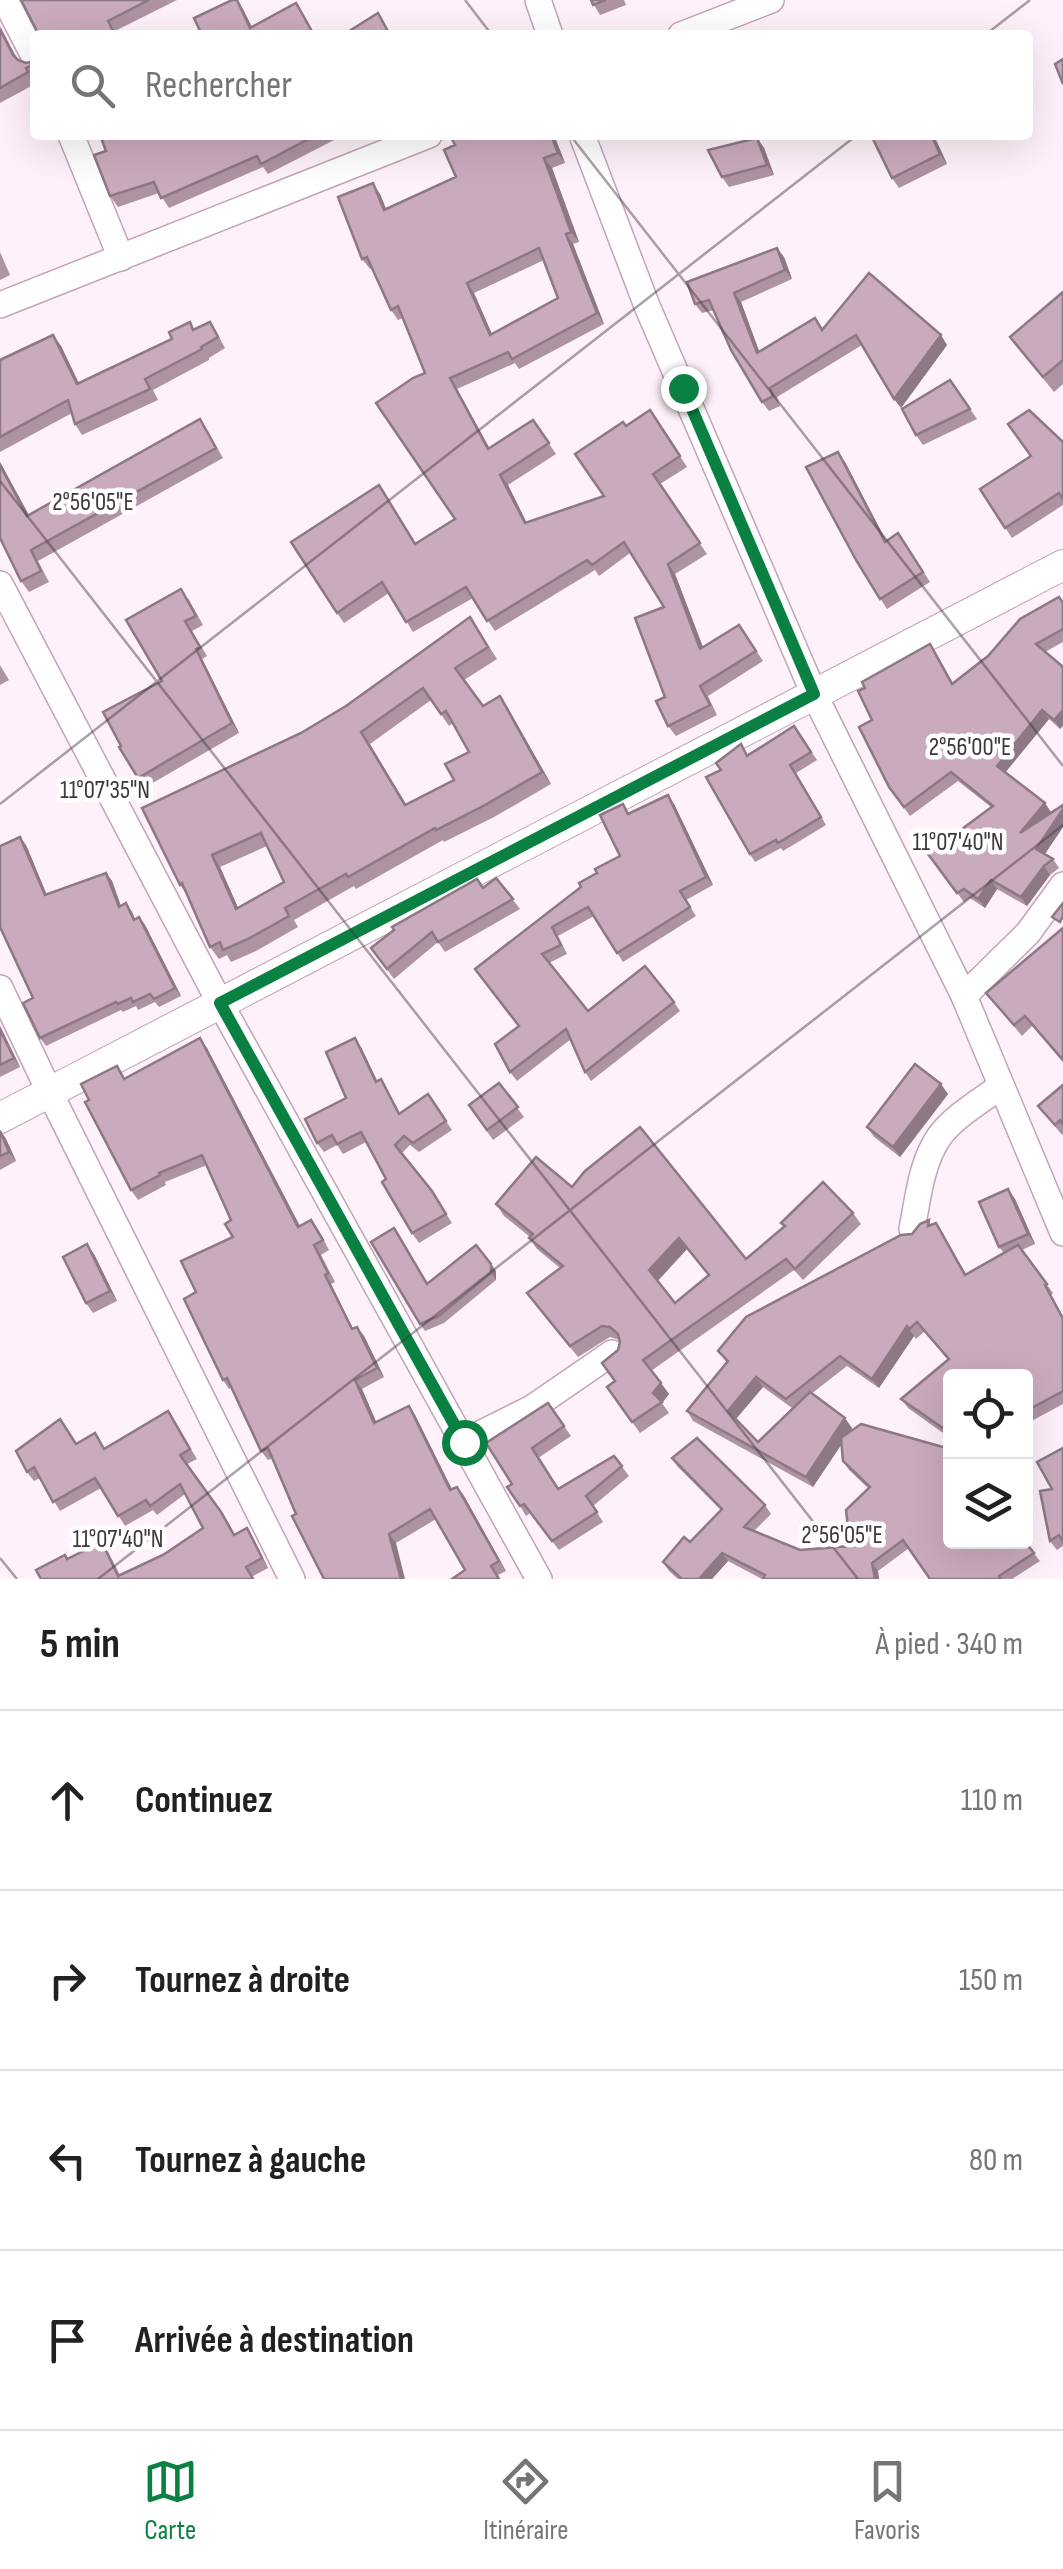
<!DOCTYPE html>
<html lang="fr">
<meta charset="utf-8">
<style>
:root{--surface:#fff;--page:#f2f2f2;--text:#202124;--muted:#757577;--line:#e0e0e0;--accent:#0b8043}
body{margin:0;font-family:"Sofia Sans Condensed",sans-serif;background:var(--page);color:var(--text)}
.controls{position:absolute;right:30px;bottom:30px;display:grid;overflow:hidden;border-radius:10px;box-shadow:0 10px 40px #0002}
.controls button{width:90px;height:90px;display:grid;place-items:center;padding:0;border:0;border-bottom:2px solid var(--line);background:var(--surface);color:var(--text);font:50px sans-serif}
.stop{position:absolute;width:30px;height:30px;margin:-22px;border:8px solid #0b8043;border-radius:50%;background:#fff}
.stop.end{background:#0b8043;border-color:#fff;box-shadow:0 2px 10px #0008}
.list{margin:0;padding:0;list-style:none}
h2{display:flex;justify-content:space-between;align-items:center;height:130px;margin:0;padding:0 40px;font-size:42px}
h2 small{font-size:32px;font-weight:400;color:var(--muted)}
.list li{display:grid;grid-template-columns:65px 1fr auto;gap:30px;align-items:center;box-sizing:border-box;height:180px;padding:0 40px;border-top:2px solid var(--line)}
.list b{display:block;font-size:38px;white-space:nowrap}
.list em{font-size:32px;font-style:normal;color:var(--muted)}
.icon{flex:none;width:55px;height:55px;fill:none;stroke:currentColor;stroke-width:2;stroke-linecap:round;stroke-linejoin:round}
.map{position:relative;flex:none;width:1063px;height:1579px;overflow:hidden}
.search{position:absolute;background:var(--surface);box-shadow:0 10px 40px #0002;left:30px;right:30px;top:30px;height:110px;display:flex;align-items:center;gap:25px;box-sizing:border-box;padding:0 35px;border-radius:10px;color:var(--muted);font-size:38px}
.sheet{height:850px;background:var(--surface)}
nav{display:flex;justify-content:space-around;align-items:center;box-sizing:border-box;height:140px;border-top:2px solid var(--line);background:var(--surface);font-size:28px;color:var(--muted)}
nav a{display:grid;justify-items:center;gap:5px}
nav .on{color:var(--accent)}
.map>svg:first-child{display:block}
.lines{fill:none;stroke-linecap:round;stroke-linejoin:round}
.minor-casing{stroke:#c2a4b6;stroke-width:28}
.tertiary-casing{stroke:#c2a4b6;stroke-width:32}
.minor{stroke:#fff;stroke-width:25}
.tertiary{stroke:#fff;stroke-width:30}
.wall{fill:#ae93a3;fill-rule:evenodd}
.shaded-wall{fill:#8d7884}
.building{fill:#caabbd;stroke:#8d7884;stroke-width:2.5;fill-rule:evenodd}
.route{stroke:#0b8043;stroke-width:12}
.ticks{fill:none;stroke:#42363d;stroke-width:2.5;stroke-opacity:0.45}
.ticks-label{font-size:25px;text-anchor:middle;fill:#42363d;stroke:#fff;stroke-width:9;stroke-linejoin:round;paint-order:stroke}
</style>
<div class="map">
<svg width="1063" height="1579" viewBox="0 0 1063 1579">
<rect width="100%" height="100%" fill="#fef1f9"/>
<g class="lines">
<defs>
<g id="minor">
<polyline points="5,0 35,58"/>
<polyline points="538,0 550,35"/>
<polyline points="681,35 771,0"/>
<polyline points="71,135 121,258"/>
<polyline points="582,135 647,306 814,694 964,996 1063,1233"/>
<polyline points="0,305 429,135"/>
<polyline points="0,584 220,1003 539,1579"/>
<polyline points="0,988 50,1093 292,1579"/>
<polyline points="964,996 1028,933 1063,885"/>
<path d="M912 1229C918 1199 921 1163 939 1137 954 1116 981 1101 1001 1086"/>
<polyline points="464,1442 532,1408 612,1353"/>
</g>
<polyline id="tertiary" points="0,1118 1063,565"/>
</defs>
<use href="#minor" class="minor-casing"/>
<use href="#tertiary" class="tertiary-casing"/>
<use href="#minor" class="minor"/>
<use href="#tertiary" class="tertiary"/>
</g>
<g class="wall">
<polygon points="21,0 177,0 115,31 117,35 39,35"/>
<polygon points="591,0 624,0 626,5 600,15"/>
<polygon points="0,26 18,60 26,63 35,61 34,79 35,84 0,103"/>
<polygon points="100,135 344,135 268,174 263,167 169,208 159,193 118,207 110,196 106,151"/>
<path d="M554 135 565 163 552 168 579 242 573 244 604 324 519 369 515 363 457 389 489 448 533 420 556 454 508 485 527 523 604 496 626 426 650 410 687 467 660 484 707 554 675 574 703 648 739 625 763 661 708 696 717 715 676 736 668 726 665 697 664 607 630 553 599 576 595 570 495 631 473 598 413 632 389 593 344 623 337 613 416 543 455 519 425 373 403 318 398 320 391 310 372 268 370 269 362 259 380 194 386 209ZM544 260 558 298 492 334 474 293Z"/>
<polygon points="871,135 945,135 936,140 947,164 899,188 892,178"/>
<polygon points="757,138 764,148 774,175 729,187 722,177"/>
<polygon points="0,252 10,275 0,280"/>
<polygon points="784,257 792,279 741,302 759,351 822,329 947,345 901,408 862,345 777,397 780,406 769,411 762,402 714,310 702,313 695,304"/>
<polygon points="1063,292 1063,384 1054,392 1010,337"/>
<polygon points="190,322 194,329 217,333 225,348 209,358 209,360 153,390 158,400 82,435 75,424 72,413 0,452 0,361 53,335 61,346 79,383 172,339"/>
<polygon points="950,380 977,419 923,445 916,435"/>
<polygon points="207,430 223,458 38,561 49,582 29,592 21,581 0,462 28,515"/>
<polygon points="1063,442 1063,505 1012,538 980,489"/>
<polygon points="845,462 886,541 898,533 930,582 887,609 856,560"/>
<polygon points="188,598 203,625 192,631 207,656 202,659 239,733 144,788 138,778 121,746 162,681"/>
<polygon points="1063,603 1063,642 1045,652 1060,729 1049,719 1005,773 1051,812 1063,805 1063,827 1045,854 1053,859 1059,868 1050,875 1027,906 997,889 985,908 970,898 964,902 928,854 991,807 958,781 910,816 889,787 872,720 936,653 953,683"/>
<path d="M470 617 497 659 464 680 483 706 500 696 551 784 494 817 444 842 443 840 356 889 354 886 294 920 298 927 256 951 231 962 227 955 219 959 210 947 188 896 180 885 301 733 346 706ZM431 700 449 726 453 723 469 752 454 780 406 804 370 744ZM267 846 284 882 238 908 220 867Z"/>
<polygon points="0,665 9,680 0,685"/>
<polygon points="794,726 817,760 796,773 826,825 783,851 781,848 755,862 750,854 721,770"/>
<polygon points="668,795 674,804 713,885 686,900 696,916 623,962 594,916 558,936 567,954 549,963 588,1011 674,1002 680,1011 591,1081 585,1072 571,1039 517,1081 510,1072 519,1026 475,969 620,856 630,814"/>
<polygon points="26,845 47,895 106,873 112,881 121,906 132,911 135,919 145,925 181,996 159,1007 155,1002 138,1010 136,1006 123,1012 121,1010 46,1046 40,1038 33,998"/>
<polygon points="496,878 520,909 445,952 438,942 394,979 371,948 483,888"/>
<polygon points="1063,928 1063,1062 1032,1026 1022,1036 986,993"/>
<polygon points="0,1026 20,1067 0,1077"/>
<polygon points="361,1047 377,1081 381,1079 400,1113 428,1094 452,1130 419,1152 410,1145 402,1153 432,1191 452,1223 419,1243 412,1233 366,1142 343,1154 337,1145 324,1152 317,1143 346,1098"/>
<polygon points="207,1048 300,1226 318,1229 329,1250 321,1255 335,1282 331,1284 353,1329 357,1327 364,1336 384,1377 362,1389 376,1422 409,1406 415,1415 452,1489 457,1487 464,1496 506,1571 498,1575 500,1579 452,1579 465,1570 436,1519 396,1543 296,1514 273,1458 268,1460 261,1451 231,1388 229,1389 223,1380 196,1292 233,1237 231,1220 207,1165 165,1182 166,1185 138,1200 131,1190 89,1100 125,1078"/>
<polygon points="499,1083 524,1117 493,1140 469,1105"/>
<polygon points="1063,1085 1063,1134 1062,1135 1038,1106"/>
<polygon points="948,1094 900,1157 874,1137 867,1127"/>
<polygon points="0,1130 6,1139 16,1161 0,1170"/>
<path d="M572 1187 746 1259 784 1227 781 1223 853 1213 861 1224 803 1280 794 1270 651 1371 669 1394 662 1403 669 1413 640 1433 607 1387 615 1382 620 1340 610 1337 578 1357 527 1293 560 1268 537 1249 529 1238 530 1237 504 1216 496 1204ZM687 1249 709 1276 675 1303 658 1281Z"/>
<path d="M1008 1189 1015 1199 1035 1244 1022 1250 1053 1293 1051 1295 1063 1316V1404L1026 1424V1376H950V1438L908 1408 901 1399 948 1360 924 1332 916 1339 914 1336 879 1388 847 1366 811 1394 852 1428 850 1431 1025 1542 1040 1561 1012 1579H930L909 1548 878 1571 879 1579H762L728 1561 712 1579H678L669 1571 663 1562 690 1542 721 1510 677 1466 672 1458 765 1505 771 1514 754 1531 800 1550 850 1546 868 1488 849 1470 843 1461 842 1444 813 1487 693 1421 687 1411 727 1363 718 1351 912 1234 932 1225 942 1232 966 1274 1004 1253 999 1247ZM763 1387 792 1408 758 1442 736 1419Z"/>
<polygon points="94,1254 117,1301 93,1313 86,1303"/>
<polygon points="496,1271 496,1280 444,1323 425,1331 420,1324 427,1283"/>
<polygon points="548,1403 571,1436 538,1458 559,1489 614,1456 629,1476 593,1506 603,1522 559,1550 530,1513 526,1516 520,1506 512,1484"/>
<polygon points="174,1421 197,1459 187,1464 228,1522 235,1535 247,1528 253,1538 268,1568 253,1576 254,1579 41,1579 68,1559 108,1552 120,1575 163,1555 203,1528 185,1494 157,1515 153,1510 125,1526 101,1488 60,1511 40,1478 34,1481 27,1472 77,1444 105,1448"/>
<polygon points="1063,1448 1063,1546 1057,1550 1050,1541 1052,1489"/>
</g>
<g class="shaded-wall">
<polygon points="237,0 243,9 256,35 250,28"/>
<polygon points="551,135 554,135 565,163 558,153"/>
<polygon points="931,135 936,140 947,164 940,154"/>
<polygon points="757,138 764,148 774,175 767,165"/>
<polygon points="544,158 552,168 579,242 571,232"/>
<polygon points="373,183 380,194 391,221 384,210"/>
<polygon points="566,234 573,244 604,324 597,313"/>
<polygon points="777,248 784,257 792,279 785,270"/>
<polygon points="467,283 474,293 497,346 490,335"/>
<polygon points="734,293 741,302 763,362 757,353"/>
<polygon points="53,335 61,346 84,395 77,384"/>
<polygon points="941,335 947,345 901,408 894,399"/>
<polygon points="450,378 457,389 496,460 488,449"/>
<polygon points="838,452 845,462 892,552 885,542"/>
<polygon points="0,462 35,526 27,516 0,465"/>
<polygon points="500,475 508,485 532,534 525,523"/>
<polygon points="668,564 675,574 708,660 700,649"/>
<polygon points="196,649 202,659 239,733 232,723"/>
<polygon points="500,696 508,708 551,784 542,772"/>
<polygon points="1042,710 1049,719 1003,775 997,766"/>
<polygon points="1063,710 1063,726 1060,729 1054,720"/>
<polygon points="668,795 674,804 713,885 706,877"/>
<polygon points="1045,803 1051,812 1020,833"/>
<polygon points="1063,809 1063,827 1042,858 1036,849"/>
<polygon points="20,837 26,845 50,903 45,895"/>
<polygon points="212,855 220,867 244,921 236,909"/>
<polygon points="1044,866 1050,875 1027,906 1021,897"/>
<polygon points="106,873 112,881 124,915 119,907"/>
<polygon points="991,880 997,889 985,908 978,899"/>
<polygon points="139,917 145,925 181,996 175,988"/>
<polygon points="0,1026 20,1067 14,1058 0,1030"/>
<polygon points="200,1038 207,1048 305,1236 298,1227"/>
<polygon points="355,1038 361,1047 382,1091 376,1082"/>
<polygon points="941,1084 948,1094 900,1157 893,1147"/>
<polygon points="0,1130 6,1139 16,1161 9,1152"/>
<polygon points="1008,1189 1015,1199 1035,1244 1028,1234"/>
<polygon points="679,1238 687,1249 657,1281 649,1270"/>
<polygon points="87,1244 94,1254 117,1301 110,1291"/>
<polygon points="491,1264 496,1271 496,1280 491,1273"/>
<polygon points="325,1275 331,1284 358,1339 352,1329"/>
<polygon points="907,1326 914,1336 879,1388 872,1379"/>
<polygon points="357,1327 364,1336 384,1377 377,1368"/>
<polygon points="756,1377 763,1387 735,1420 728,1411"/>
<polygon points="355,1380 362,1389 381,1433 374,1423"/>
<polygon points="661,1383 669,1394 662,1403 653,1393"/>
<polygon points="409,1406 415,1415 457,1500 450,1490"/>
<polygon points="845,1418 852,1428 813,1487 806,1477"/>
<polygon points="457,1487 464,1496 506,1571 499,1561"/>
<polygon points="247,1528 253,1538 268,1568 262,1558"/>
<polygon points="389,1534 396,1543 405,1579 401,1579"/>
<polygon points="722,1553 728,1561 712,1579 699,1579"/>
<polygon points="872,1563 878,1571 879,1579 875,1579"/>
</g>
<g class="building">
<polygon points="21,0 149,0 108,21 115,35 39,35"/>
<polygon points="232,0 237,0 250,28 296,3 314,35 202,35 194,18"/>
<polygon points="591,0 606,0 593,5"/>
<polygon points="378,13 390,35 343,35"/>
<polygon points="0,29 13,55 18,60 26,63 35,61 35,64 26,68 28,72 0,88"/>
<polygon points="1063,59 1063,84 1055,64"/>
<polygon points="100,135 316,135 261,164 257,156 161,198 154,182 110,196 94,155 106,151"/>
<path d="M450 135H551L558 153 544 158 571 232 566 234 597 313 512 359 508 352 450 378 488 449 533 420 549 443 500 475 525 523 604 496 575 454 623 422 626 426 650 410 680 456 653 474 700 543 668 564 700 649 739 625 756 651 700 686 710 705 668 726 656 701 665 697 635 618 664 607 624 542 592 565 587 560 487 621 466 587 406 622 382 582 337 613 291 542 379 485 415 544 455 519 376 403 413 378 425 373 398 306 391 310 367 257 362 259 338 197 373 183 384 210 456 177 444 150 455 145ZM539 248 558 298 490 335 467 283Z"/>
<polygon points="871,135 931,135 940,154 892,178"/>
<polygon points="757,138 767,165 722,177 708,150"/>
<polygon points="777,248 785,270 734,293 757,353 815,318 822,330 869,273 941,335 894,399 856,335 770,388 773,396 762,402 731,350 709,300 695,304 687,282"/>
<polygon points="1063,292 1063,360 1043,377 1010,337"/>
<polygon points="190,322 193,330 210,322 218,337 201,347 202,349 145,379 150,389 75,424 68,400 0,437 0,360 53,335 77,384 172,339 169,332"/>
<polygon points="950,380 970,409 916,435 902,409"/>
<polygon points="1029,410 1063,442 1063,499 1059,493 1005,528 980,489 1031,456 1008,424"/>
<polygon points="200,419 216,448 31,550 41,571 21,581 0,538 0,465 27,516"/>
<polygon points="838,452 885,542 898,533 923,572 880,599 856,560 806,467"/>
<polygon points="181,589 196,616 185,621 200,647 196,649 232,723 138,778 119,747 121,746 103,712 162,681 126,620"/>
<polygon points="1059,597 1063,603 1063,629 1036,644 1063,667 1063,710 1054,720 1042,710 997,766 1045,803 1020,833 1063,805 1063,809 1036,849 1053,859 1044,866 1021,897 991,880 978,899 964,889 957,893 928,854 993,806 951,772 904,807 889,787 859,727 872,720 858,691 865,688 862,682 930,644 952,684 988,656 1020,619"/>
<path d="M470 617 488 647 455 668 483 706 500 696 542 772 485 805 436 830 435 828 348 877 346 874 285 908 289 916 248 939 223 950 220 942 210 947 182 883 180 885 142 808 301 733 346 706ZM423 688 441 714 446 711 469 752 445 764 454 780 405 805 361 732ZM261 833 284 882 236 909 212 855Z"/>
<polygon points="794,726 811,752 790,765 821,817 778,843 776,840 750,854 706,777 721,770 716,763 741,744 747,756"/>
<polygon points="668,795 706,877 680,891 690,907 617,953 588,907 552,927 561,945 542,954 588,1011 645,966 674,1002 585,1072 566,1029 510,1072 495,1044 519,1026 475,969 581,887 579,883 597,873 595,869 620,856 600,815 623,804 628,814"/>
<polygon points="20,837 45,895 106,873 119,907 126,903 134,920 139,917 175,988 154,999 150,994 133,1002 131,998 118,1004 116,1002 40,1038 23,1003 33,998 0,927 0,846"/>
<polygon points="496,878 513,899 438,942 432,932 387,969 371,948 394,930 392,927 477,879 483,888"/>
<polygon points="1063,903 1063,916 1060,922 1052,917"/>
<polygon points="1063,928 1063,1060 1025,1016 1014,1025 986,993"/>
<polygon points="0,1030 14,1058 0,1065"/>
<polygon points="200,1038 298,1227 311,1220 323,1240 314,1245 328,1273 325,1275 352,1329 357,1327 377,1368 355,1380 374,1423 409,1406 450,1490 457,1487 499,1561 491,1566 499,1579 452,1579 465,1570 430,1509 389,1534 401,1579 324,1579 292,1516 296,1514 268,1448 261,1451 227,1378 223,1380 184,1299 196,1292 181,1261 233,1237 225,1224 231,1220 202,1155 159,1173 160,1175 131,1190 85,1102 89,1100 81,1084 117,1066 124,1079"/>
<polygon points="355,1038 376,1082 381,1079 399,1114 428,1094 446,1121 413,1143 404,1136 395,1145 432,1191 446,1214 412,1233 382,1182 386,1179 361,1132 337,1144 332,1135 317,1143 305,1119 346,1098 326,1052"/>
<polygon points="915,1064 941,1084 893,1147 867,1127"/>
<polygon points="499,1083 518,1107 487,1130 469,1105"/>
<polygon points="1063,1085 1063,1125 1060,1120 1055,1125 1038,1106"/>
<path d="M640 1127 746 1259 785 1226 781 1223 823 1182 853 1213 795 1269 786 1259 643 1360 661 1383 653 1393 662 1402 632 1422 607 1387 615 1381 602 1363 618 1350 620 1342 618 1334 610 1327 602 1326 570 1346 527 1293 563 1266 529 1238 533 1234 496 1204 536 1157 572 1187 585 1171ZM679 1238 709 1275 675 1303 649 1270Z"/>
<polygon points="0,1131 9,1152 0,1156"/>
<polygon points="1008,1189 1028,1234 999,1247 979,1202"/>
<polygon points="929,1220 928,1226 936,1223 965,1275 1018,1245 1047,1284 1045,1285 1063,1319 1063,1391 1026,1411 1026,1376 950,1376 950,1433 901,1399 949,1359 917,1322 909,1329 907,1326 872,1379 840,1356 786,1399 756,1377 728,1411 758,1442 810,1392 845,1418 806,1477 687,1411 728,1361 718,1351 746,1317 901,1235 912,1234 920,1224"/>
<polygon points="394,1228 427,1284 476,1245 491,1264 491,1273 439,1316 420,1324 371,1242"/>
<polygon points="87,1244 110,1291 86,1303 63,1257"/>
<polygon points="548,1403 564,1426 532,1448 558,1489 614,1456 622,1466 586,1496 597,1512 552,1541 524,1504 520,1506 507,1487 512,1484 486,1443"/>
<polygon points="168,1411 190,1449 180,1455 221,1512 234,1535 247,1528 262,1558 246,1567 253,1579 41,1579 36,1570 65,1555 67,1559 102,1542 118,1576 163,1555 203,1528 180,1484 150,1506 146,1500 118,1516 95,1478 53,1502 34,1467 27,1472 16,1451 60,1419 76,1444 95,1433 104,1449"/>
<polygon points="861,1424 950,1449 950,1542 1025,1542 1034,1553 999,1576 1001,1579 930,1579 903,1540 872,1563 875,1579 763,1579 765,1575 722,1553 699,1579 682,1579 663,1562 684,1537 690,1542 722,1509 672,1458 697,1438 765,1505 744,1527 800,1550 850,1546 846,1510 870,1487 843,1461 841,1438"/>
<polygon points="1063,1448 1063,1542 1059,1535 1050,1541 1040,1491 1052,1489 1037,1462"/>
</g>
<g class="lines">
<polyline class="route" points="464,1442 220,1003 814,694 683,388"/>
</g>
<path class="ticks" d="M465 0 492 35M985 35 1030 0M570 135 1063 766M0 481 858 1579M0 804 857 135M0 1558 17 1579M98 1579 1063 825"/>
<g class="ticks-label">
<text x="93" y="510">2°56'05"E</text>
<text x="970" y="755">2°56'00"E</text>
<text x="105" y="798">11°07'35"N</text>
<text x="958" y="850">11°07'40"N</text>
<text x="842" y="1543">2°56'05"E</text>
<text x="118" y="1547">11°07'40"N</text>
</g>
</svg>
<div class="controls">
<button><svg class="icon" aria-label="locate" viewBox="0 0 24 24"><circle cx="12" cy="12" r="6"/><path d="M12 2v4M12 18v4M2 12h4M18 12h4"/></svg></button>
<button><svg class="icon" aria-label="layers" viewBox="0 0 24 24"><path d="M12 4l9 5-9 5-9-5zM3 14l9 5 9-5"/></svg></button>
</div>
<div class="stop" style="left:464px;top:1442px"></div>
<div class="stop end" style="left:683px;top:388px"></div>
<div class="search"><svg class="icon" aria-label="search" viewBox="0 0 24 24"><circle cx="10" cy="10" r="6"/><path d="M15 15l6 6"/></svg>Rechercher</div>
</div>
<section class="sheet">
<h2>5 min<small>À pied · 340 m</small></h2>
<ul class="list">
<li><svg class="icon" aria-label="ahead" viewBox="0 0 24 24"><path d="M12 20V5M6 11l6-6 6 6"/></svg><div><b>Continuez</b></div><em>110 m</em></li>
<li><svg class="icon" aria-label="right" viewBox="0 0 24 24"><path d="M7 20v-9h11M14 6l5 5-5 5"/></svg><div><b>Tournez à droite</b></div><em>150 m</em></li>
<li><svg class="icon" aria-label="left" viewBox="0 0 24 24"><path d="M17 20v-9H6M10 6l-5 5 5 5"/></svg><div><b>Tournez à gauche</b></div><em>80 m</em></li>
<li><svg class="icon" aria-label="arrive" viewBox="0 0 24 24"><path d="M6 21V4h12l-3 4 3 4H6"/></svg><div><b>Arrivée à destination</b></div></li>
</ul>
</section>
<nav>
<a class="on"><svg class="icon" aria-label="map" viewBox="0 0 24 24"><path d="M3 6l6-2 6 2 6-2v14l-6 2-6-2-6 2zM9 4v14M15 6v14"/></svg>Carte</a>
<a><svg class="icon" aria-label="directions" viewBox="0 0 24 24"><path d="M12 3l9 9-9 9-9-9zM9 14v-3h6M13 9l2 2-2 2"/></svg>Itinéraire</a>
<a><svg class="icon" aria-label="saved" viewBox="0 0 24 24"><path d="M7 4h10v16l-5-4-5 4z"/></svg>Favoris</a>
</nav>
